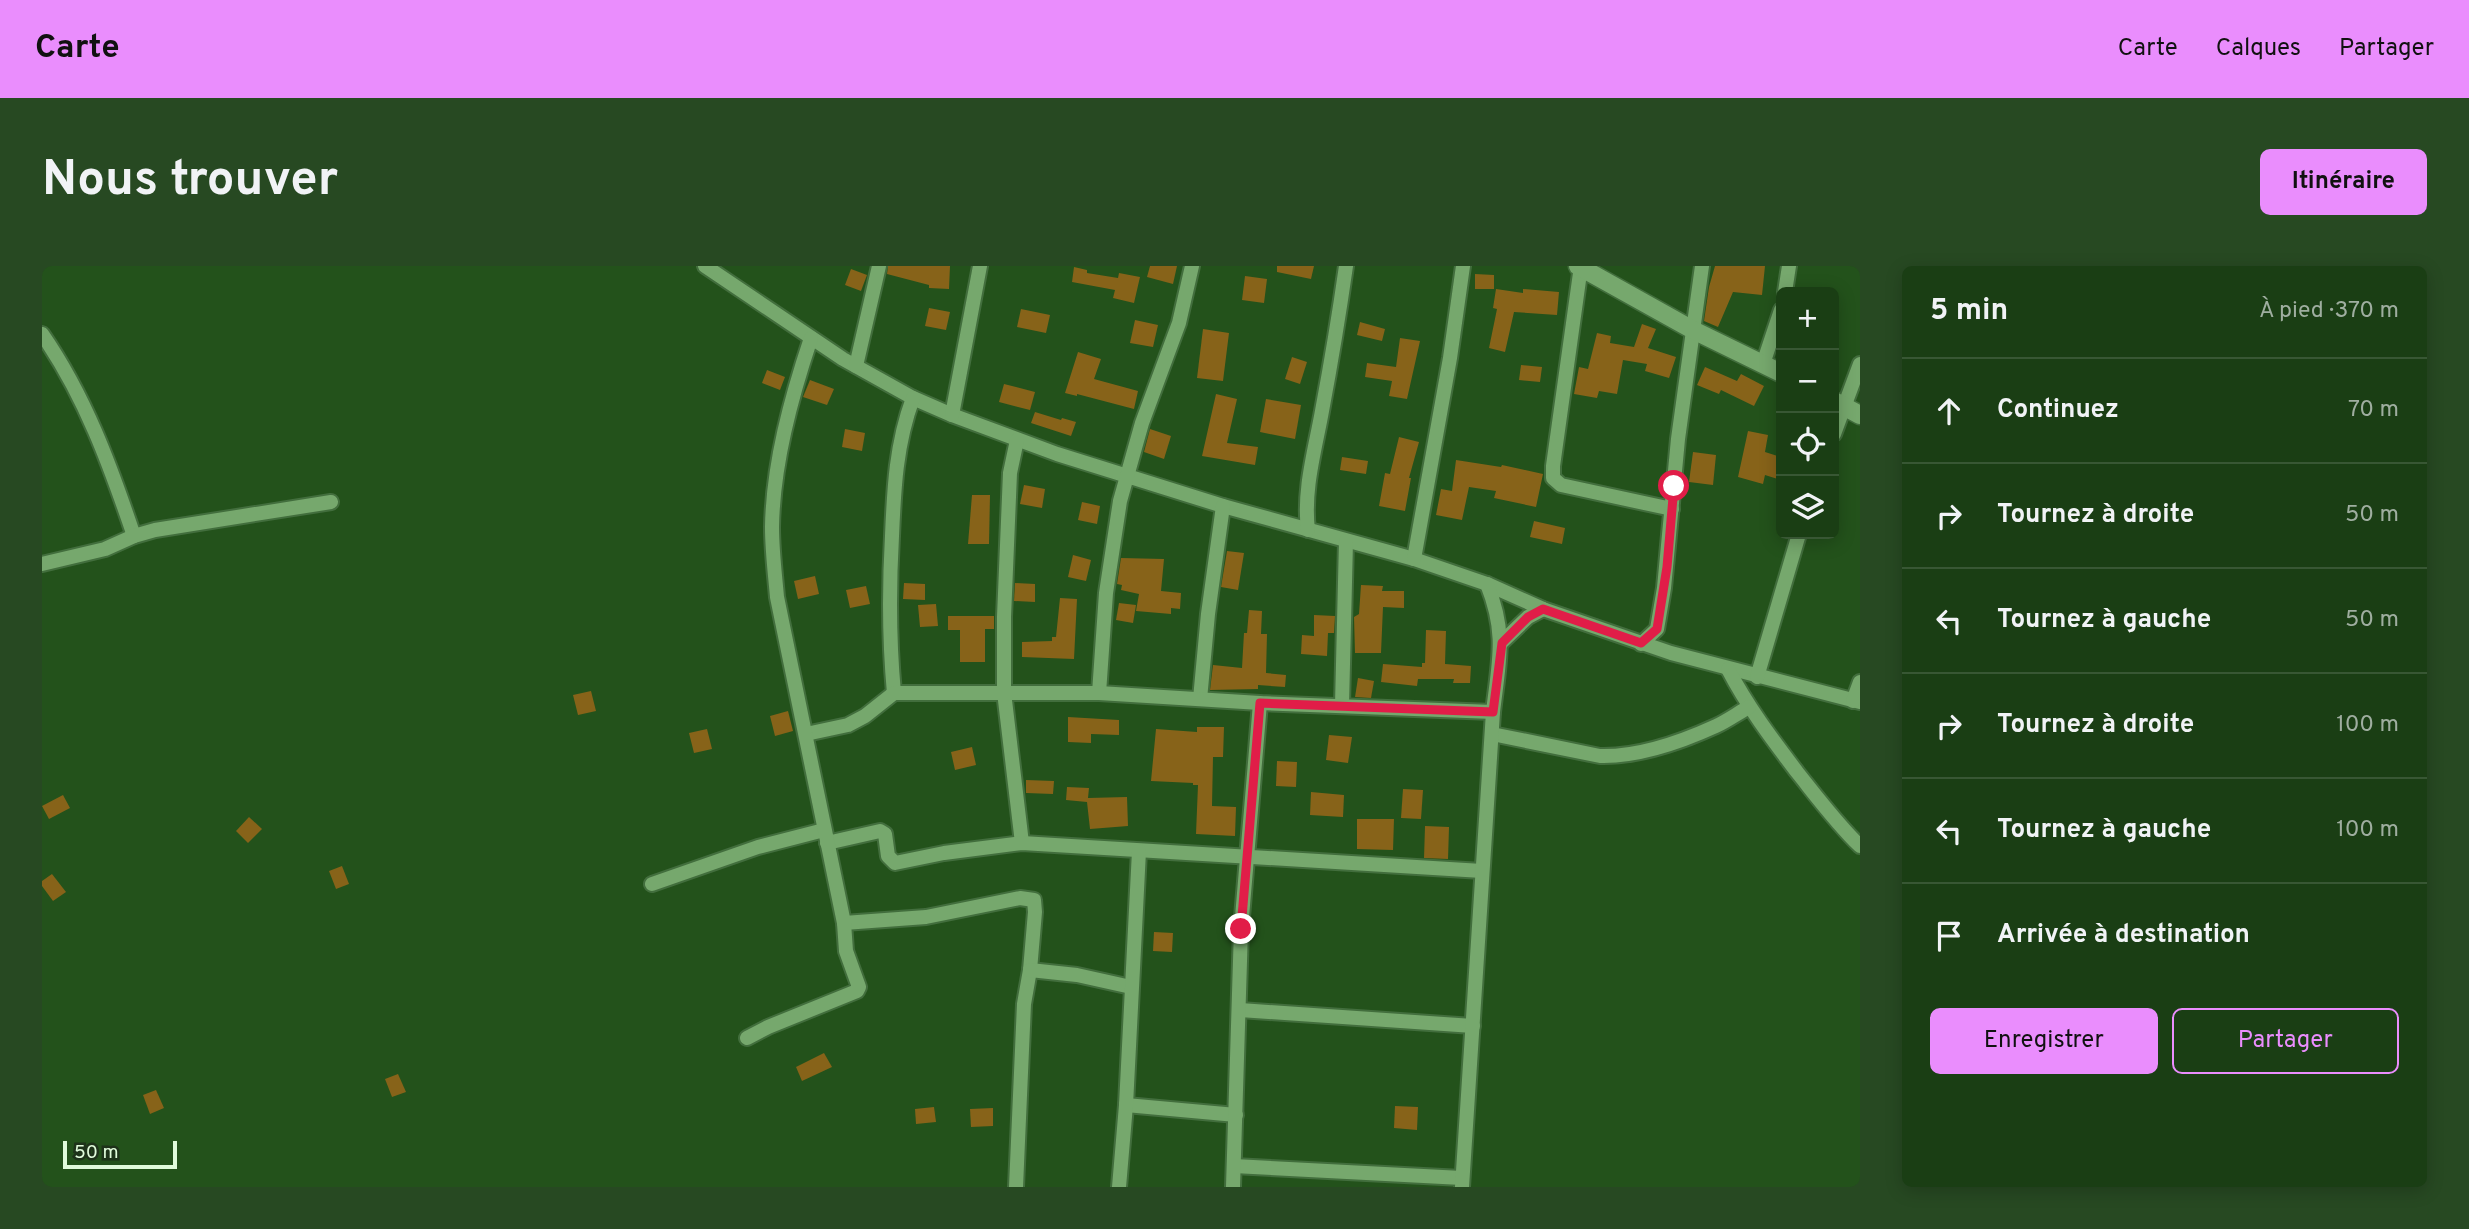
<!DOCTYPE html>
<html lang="fr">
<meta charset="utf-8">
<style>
:root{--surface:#1a3e14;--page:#274922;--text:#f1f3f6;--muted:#9faea0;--line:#385734;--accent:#ea8dfd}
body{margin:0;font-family:Overpass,sans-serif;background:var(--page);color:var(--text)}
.controls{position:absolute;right:21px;top:21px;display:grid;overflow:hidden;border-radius:10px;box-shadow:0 4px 18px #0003}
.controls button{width:63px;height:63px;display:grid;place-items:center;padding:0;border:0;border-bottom:2px solid var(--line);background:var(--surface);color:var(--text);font:35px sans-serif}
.scale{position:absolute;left:21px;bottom:18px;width:114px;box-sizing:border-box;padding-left:7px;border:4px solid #e0fbdb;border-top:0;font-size:19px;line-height:24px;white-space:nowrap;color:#e0fbdb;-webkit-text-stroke:5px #1e321a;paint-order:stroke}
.stop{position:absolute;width:21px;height:21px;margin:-16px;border:5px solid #e11d48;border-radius:50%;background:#fff}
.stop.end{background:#e11d48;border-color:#fff;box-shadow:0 2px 7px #0008}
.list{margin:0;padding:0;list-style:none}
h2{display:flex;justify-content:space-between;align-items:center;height:91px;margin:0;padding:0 28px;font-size:30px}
h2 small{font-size:23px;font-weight:400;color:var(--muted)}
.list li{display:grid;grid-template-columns:46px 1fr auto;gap:21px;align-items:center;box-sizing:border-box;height:105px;padding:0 28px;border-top:2px solid var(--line)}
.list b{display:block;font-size:26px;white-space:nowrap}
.list em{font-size:23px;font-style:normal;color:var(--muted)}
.actions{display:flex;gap:14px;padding:21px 28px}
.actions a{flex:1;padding:16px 0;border:2px solid var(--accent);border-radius:10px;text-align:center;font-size:24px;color:var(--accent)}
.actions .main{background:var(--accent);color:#111}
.icon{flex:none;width:38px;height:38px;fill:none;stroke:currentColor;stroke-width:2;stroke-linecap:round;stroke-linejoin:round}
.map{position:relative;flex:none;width:1818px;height:921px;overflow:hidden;border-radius:10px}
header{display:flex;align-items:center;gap:42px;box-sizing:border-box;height:98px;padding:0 35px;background:var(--accent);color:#111}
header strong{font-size:33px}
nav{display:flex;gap:38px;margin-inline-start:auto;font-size:24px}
.intro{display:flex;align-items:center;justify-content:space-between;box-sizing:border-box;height:168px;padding:0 42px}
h1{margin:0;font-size:49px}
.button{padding:18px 32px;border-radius:10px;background:var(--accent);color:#111;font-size:24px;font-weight:700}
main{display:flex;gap:42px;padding:0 42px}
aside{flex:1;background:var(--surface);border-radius:10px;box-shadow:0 4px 18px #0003}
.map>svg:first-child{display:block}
.building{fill:#876319}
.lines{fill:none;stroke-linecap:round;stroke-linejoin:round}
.minor-casing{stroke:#426e3d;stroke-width:18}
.tertiary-casing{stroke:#426e3d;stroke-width:21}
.minor{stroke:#76a86d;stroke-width:14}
.tertiary{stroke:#76a86d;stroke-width:18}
.route{stroke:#e11d48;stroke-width:9}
</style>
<header>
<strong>Carte</strong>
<nav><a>Carte</a><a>Calques</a><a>Partager</a></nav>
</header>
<div class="intro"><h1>Nous trouver</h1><a class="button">Itinéraire</a></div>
<main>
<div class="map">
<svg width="1818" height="921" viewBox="0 0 1818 921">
<rect width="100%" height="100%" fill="#23521b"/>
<g class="building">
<polygon points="846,0 908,0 907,23 887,22 887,19 845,8"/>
<polygon points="1108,0 1135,0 1131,18 1105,11"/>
<polygon points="1235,0 1272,0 1269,13 1235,6"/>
<polygon points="1673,0 1723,0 1720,29 1691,26 1676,61 1662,55 1667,21"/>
<polygon points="1032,1 1045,4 1045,7 1076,12 1077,7 1098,11 1092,37 1071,32 1073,24 1030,16"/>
<polygon points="809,3 825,9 819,25 803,19"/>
<polygon points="1433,8 1452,9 1452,23 1433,23"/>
<polygon points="1203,10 1225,13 1222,37 1200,34"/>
<polygon points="1454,23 1481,27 1481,23 1517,26 1515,49 1472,46 1463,86 1447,82 1455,43 1451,42"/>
<polygon points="887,42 908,46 904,64 883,60"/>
<polygon points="979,43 1008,49 1004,67 975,61"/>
<polygon points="1093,54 1116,59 1111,81 1088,77"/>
<polygon points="1318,56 1343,63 1340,75 1315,69"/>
<polygon points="1600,58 1614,63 1606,82 1634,91 1627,112 1603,105 1605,98 1581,94 1575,128 1557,125 1555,132 1532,128 1537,101 1546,103 1555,67 1569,70 1568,77 1592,81"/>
<polygon points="1161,63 1187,67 1181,115 1155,112"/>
<polygon points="1358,72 1378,75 1365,133 1347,130 1350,115 1323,111 1325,97 1354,101"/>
<polygon points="1036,86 1059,93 1052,113 1096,125 1092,143 1035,128 1035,130 1023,127"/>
<polygon points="1250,91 1265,96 1258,118 1243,113"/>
<polygon points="1479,99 1500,101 1498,116 1477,114"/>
<polygon points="1663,101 1695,115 1699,108 1722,120 1712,140 1679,124 1677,128 1655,119"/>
<polygon points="725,104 743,111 738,124 720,117"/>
<polygon points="768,114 792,123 785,139 761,131"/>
<polygon points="962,118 993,126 988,144 957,136"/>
<polygon points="1174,128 1195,133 1185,177 1216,181 1213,199 1160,190"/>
<polygon points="1224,133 1259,139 1253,173 1218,166"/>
<polygon points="993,146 1019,154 1020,152 1034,156 1029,170 989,157"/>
<polygon points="803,163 823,167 820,185 800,181"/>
<polygon points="1108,163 1129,170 1122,193 1102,186"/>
<polygon points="1706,165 1726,169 1723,186 1739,191 1739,214 1723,209 1721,218 1696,211"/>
<polygon points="1357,171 1377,176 1367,212 1369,212 1363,245 1337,240 1343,207 1348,208"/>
<polygon points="1651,186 1674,189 1671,219 1647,216"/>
<polygon points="1300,191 1326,195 1324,208 1298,204"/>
<polygon points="1414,194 1459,201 1460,199 1501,208 1494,241 1452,232 1454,225 1427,221 1420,254 1394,249 1399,223 1410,225"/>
<polygon points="982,219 1003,223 1000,242 978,238"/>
<polygon points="930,229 948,229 947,278 926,278"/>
<polygon points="1040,236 1058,240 1055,258 1036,254"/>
<polygon points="1492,255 1523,262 1520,278 1488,271"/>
<polygon points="1185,285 1202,287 1196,324 1179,321"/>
<polygon points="1031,289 1049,294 1044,315 1026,311"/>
<polygon points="1079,292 1122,293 1119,325 1139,327 1138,343 1129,342 1129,348 1094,345 1097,328 1079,324 1080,319 1075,318"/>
<polygon points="773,310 777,328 756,333 752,315"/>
<polygon points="862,317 883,318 883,334 861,333"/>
<polygon points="973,317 993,318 993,336 972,335"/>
<polygon points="1319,319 1341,320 1340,325 1362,325 1362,342 1341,341 1339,387 1313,387 1312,351 1317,348"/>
<polygon points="824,320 828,338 808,342 804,324"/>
<polygon points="1018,332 1035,333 1032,393 980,391 980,376 1010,375 1010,371 1014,371"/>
<polygon points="1077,337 1094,339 1091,357 1074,354"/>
<polygon points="894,338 896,360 878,361 876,339"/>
<polygon points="1207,344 1220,345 1219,368 1225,368 1224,407 1244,409 1243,421 1216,419 1216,423 1168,424 1171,399 1200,402 1202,367 1205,367"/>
<polygon points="1272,349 1293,350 1292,367 1286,367 1285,390 1259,388 1260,369 1272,370"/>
<polygon points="906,350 952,350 952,363 943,363 943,396 918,396 918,364 906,364"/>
<polygon points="1384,364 1404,365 1403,398 1429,400 1428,417 1411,417 1412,413 1376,413 1375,420 1339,416 1341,398 1380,401 1380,397 1383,397"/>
<polygon points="1316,412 1332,415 1329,432 1313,431"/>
<polygon points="549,425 554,445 536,449 531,429"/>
<polygon points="746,445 751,465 733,470 728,450"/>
<polygon points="1026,451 1077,454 1077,469 1049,468 1049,477 1026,476"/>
<polygon points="1155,461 1182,461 1181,491 1171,491 1170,540 1194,541 1193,570 1154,568 1156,519 1151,519 1151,517 1109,515 1114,463 1155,466"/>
<polygon points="665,463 670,483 652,487 647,467"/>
<polygon points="1287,469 1310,471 1306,497 1284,494"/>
<polygon points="930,481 934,499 913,504 909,486"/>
<polygon points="1235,495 1255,496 1254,521 1234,520"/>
<polygon points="984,514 1012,515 1011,528 984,527"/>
<polygon points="1025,521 1047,522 1046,532 1085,531 1086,560 1048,563 1045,536 1024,534"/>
<polygon points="1361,523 1381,524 1379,553 1359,552"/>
<polygon points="1269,526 1302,529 1301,551 1268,549"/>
<polygon points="21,529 28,542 7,553 0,540"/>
<polygon points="207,551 220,563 206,577 194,565"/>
<polygon points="1315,553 1352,553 1351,584 1315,583"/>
<polygon points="1383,560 1407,561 1406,593 1382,592"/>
<polygon points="300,600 307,618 294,623 287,605"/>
<polygon points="10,608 24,626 11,635 0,620 0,615"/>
<polygon points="1112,666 1131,667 1130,686 1111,685"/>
<polygon points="782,787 790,801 760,815 754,801"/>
<polygon points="356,808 364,826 350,831 343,813"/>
<polygon points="114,824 122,842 108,848 101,829"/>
<polygon points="1353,840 1376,841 1375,864 1352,862"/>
<polygon points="892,841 894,856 874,858 873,843"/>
<polygon points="951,842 951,860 929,861 928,843"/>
</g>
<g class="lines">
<defs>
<g id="minor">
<polyline points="663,0 801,93 871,132 910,149 1015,188 1181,240 1372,293 1445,318 1501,343 1629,387 1818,436"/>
<polyline points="1539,0 1511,200 1511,212 1519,219 1630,243"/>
<polyline points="1743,26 1747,0"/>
<path d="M0 68C43 130 68 199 92 270"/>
<polyline points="1721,98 1739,44"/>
<polyline points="814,100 837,0"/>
<polyline points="910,149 938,0"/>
<polyline points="1792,168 1818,98"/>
<polyline points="975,174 968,207 962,351 962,426 980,577"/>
<path d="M1266 264C1261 224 1273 184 1280 145 1289 97 1297 49 1304 0"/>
<polyline points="1372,293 1408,92 1421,0"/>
<polyline points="0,298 63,283 92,270 113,264 289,236"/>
<polyline points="1459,377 1486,351 1501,343"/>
<polyline points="1599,378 1615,363 1622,322 1636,173 1660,0"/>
<path d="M1686 403C1705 440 1730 473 1755 506 1775 531 1795 558 1818 580"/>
<polyline points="1715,411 1757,268"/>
<path d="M852 427C847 374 847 323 850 270 852 222 854 178 871 132"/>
<polyline points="1057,427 1064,327 1078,235 1100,157 1137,57 1150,0"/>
<polyline points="1158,433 1166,348 1181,240"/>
<polyline points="1811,435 1818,416"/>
<polyline points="1300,439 1304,275"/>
<polyline points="764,468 806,459 823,450 852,427 1057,427 1218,437 1451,446"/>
<path d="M1450 468 1558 490C1596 491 1639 476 1674 460 1685 455 1696 447 1707 441"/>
<polyline points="785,577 838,565 843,568 846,590 853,597 902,587 980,577 1440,605"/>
<polyline points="610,618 716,581 782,564"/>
<polyline points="802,657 884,651 978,632 992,634 993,646 988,704 982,738 974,921"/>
<polyline points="988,704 1035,709 1089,721"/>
<polyline points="1198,744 1431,760"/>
<path d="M705 772 726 761 815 725 817 721 804 685 802 657 735 331C733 308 730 285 730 261 731 198 749 132 769 72"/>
<polyline points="1084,839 1194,849"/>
<polyline points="1192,900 1420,912"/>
<polyline points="1077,921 1084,839 1097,585"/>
<polyline points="1191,921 1199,663 1218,437"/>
<path d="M1420 921 1451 446C1457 394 1465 368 1445 318"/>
</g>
<g id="tertiary">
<polyline points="1536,0 1651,64 1739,107"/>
<polyline points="1792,135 1818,149"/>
</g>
</defs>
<use href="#minor" class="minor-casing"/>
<use href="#tertiary" class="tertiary-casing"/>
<use href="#minor" class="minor"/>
<use href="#tertiary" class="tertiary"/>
</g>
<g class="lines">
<polyline class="route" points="1199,663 1218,437 1451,446 1460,377 1486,351 1501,343 1599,377 1615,363 1625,301 1632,220"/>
</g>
</svg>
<div class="controls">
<button>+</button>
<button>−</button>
<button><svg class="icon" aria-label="locate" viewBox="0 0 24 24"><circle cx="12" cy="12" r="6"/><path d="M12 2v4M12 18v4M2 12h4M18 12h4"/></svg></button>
<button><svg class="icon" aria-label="layers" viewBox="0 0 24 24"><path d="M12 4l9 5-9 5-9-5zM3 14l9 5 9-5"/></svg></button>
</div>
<div class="scale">50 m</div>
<div class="stop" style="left:1632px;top:220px"></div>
<div class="stop end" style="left:1199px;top:663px"></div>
</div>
<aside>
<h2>5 min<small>À pied · 370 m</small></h2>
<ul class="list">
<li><svg class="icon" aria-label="ahead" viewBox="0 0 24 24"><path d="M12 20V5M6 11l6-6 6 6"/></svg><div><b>Continuez</b></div><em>70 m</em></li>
<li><svg class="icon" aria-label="right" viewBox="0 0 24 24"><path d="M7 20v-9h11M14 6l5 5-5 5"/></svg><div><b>Tournez à droite</b></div><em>50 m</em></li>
<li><svg class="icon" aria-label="left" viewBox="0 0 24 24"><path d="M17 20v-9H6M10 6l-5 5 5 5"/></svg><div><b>Tournez à gauche</b></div><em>50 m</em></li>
<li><svg class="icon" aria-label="right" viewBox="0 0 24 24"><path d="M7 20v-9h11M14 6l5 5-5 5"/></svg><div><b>Tournez à droite</b></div><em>100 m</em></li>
<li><svg class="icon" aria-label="left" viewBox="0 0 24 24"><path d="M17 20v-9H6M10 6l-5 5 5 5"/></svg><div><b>Tournez à gauche</b></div><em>100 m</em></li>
<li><svg class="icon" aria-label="arrive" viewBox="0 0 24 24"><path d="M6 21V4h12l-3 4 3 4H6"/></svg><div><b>Arrivée à destination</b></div></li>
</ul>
<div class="actions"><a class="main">Enregistrer</a><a>Partager</a></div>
</aside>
</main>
